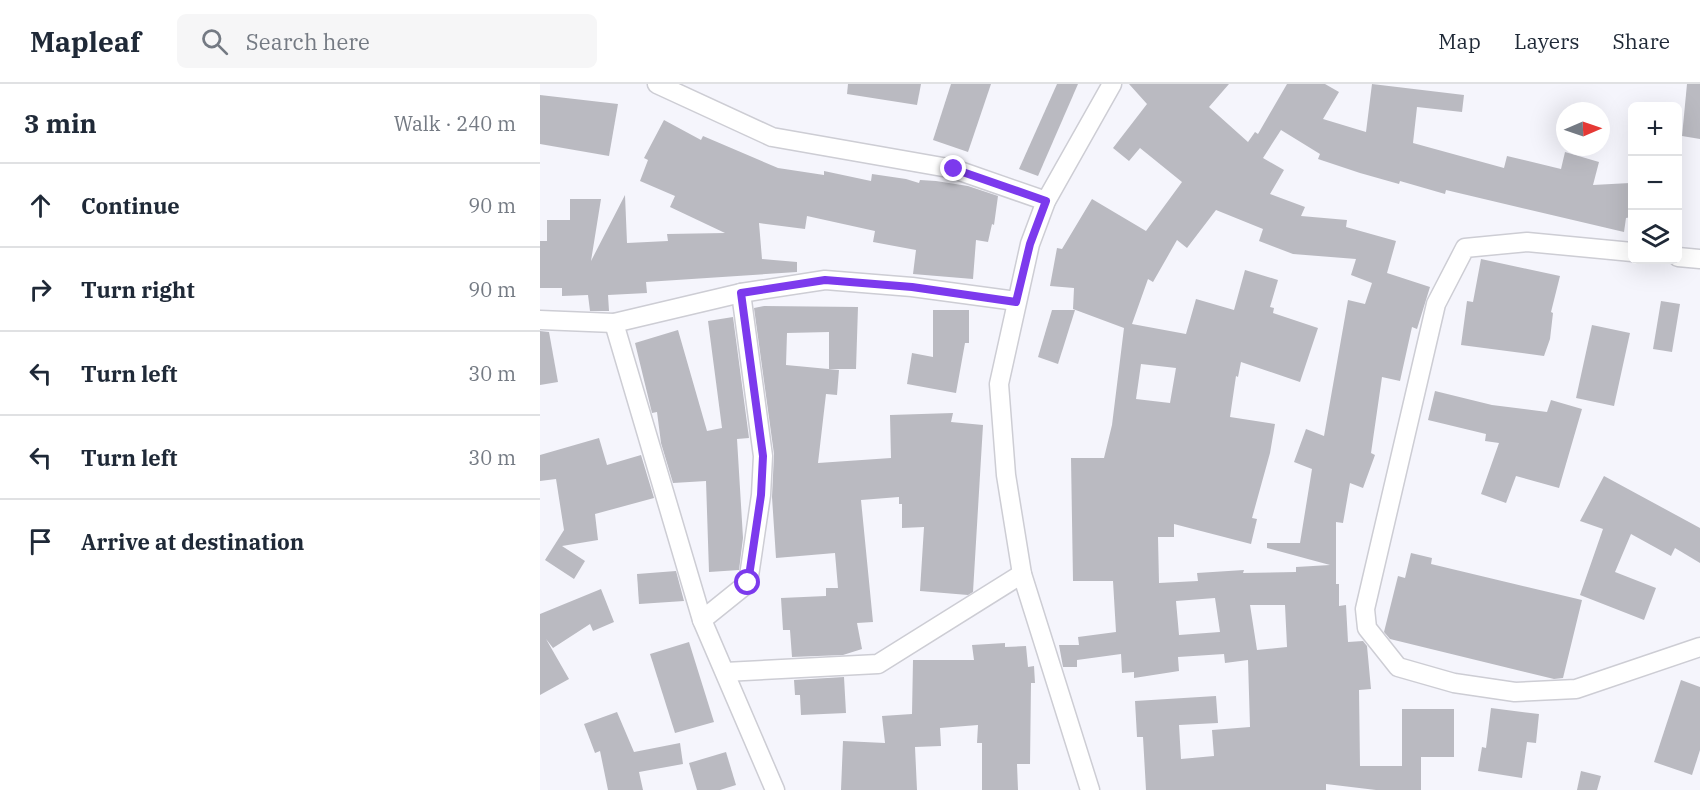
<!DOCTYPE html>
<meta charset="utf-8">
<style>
:root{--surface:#fff;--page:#f6f6f7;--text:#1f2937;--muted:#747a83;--line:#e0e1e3}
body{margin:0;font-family:"IBM Plex Serif",serif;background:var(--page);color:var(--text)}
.controls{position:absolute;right:18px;top:18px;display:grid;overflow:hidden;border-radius:9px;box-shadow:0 6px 24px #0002}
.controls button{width:54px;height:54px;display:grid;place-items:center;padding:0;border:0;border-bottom:2px solid var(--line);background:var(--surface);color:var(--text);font:30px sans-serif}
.compass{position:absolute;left:1016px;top:18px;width:54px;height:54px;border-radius:50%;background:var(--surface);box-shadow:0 6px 24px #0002;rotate:88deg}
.stop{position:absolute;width:18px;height:18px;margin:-14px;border:4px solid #7c3aed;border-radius:50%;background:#fff}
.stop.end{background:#7c3aed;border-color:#fff;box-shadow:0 2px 6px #0008}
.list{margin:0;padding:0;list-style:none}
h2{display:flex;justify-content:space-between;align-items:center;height:78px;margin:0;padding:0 24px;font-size:26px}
h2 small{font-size:20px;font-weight:400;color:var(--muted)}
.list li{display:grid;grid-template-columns:39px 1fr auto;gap:18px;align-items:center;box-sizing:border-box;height:84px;padding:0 24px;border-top:2px solid var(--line)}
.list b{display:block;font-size:22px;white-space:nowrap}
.list em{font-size:20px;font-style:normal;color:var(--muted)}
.icon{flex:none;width:33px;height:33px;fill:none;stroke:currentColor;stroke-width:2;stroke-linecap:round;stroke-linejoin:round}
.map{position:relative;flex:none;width:1160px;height:706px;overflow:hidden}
header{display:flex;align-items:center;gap:36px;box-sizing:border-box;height:84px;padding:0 30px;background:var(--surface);border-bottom:2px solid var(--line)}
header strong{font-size:28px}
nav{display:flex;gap:33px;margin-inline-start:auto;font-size:21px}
.search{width:420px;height:54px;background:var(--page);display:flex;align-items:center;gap:15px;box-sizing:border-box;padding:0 21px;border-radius:9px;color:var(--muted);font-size:22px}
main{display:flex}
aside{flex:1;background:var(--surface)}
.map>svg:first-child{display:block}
.building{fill:#babac1;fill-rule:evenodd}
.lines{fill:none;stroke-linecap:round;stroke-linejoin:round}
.street-casing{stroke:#cdcdd4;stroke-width:21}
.street{stroke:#fff;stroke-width:18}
.route{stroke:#7c3aed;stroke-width:8}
</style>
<header>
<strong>Mapleaf</strong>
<div class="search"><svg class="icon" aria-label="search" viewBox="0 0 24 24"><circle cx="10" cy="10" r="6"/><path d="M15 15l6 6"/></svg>Search here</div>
<nav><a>Map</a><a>Layers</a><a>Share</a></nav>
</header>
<main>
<aside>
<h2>3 min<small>Walk · 240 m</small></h2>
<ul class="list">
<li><svg class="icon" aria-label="ahead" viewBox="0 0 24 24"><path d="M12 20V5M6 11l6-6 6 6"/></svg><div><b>Continue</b></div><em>90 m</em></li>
<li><svg class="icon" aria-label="right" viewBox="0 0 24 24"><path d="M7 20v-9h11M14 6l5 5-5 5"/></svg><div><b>Turn right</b></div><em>90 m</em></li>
<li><svg class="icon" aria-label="left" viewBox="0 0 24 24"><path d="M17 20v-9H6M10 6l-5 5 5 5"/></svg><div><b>Turn left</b></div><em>30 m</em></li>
<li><svg class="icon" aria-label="left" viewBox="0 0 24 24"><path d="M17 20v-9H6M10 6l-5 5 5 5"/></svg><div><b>Turn left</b></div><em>30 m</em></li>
<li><svg class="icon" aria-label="arrive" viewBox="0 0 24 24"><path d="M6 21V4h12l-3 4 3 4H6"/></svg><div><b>Arrive at destination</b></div></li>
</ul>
</aside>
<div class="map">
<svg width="1160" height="706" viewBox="0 0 1160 706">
<rect width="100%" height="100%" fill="#f5f5fc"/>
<g class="building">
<polygon points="308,0 381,0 377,21 307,10"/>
<polygon points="411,0 451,0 428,68 393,56"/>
<polygon points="517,0 538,0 498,92 479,85"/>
<path d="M589 0H689L669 23 708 58 715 48 718 50 747 0H785L799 8 783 35 826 48 832 0 924 11 922 28 877 23 873 59 964 84 967 72 1021 85 1025 68 1059 78 1053 101 1090 99 1092 133 1086 134 1084 148 906 106 905 110 860 97 859 100 820 89 778 75 780 70 741 46 723 74 744 86 730 110 765 123 761 132 807 136 806 143 856 157 847 189 890 203 877 245 872 243 860 297 842 293 831 369 835 371 823 404 810 399 803 439 796 438V500H799V522L806 521 808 558 823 557 827 562 831 605 819 606 820 682H862V625H914V673H881V706H836L786 700V706H606L603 653H597L595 617 676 612 678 639 639 641 641 675 674 672 672 646 710 643 708 576 685 579 684 570 638 573 639 587 594 594V588L582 589 581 570 537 576V583H523L519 561H539L538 553 576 548 573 497H533L531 374H564L572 341 584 244 533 225 534 204 510 202 517 164 522 165 552 115 606 147 642 98 600 64 589 77 573 64 607 20ZM676 126 723 145 719 157 753 170 816 175 811 191 832 199 825 220 808 216 784 352 766 345 754 378 772 385 760 459H727V464L790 481 756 483V488L703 489 704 486 657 489 658 497 619 499 618 453H634V440L711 460 717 435 712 434 730 369 735 340 690 333 696 292 698 293 701 278 760 298 778 244 733 229 734 224 730 223 738 196 705 186 694 226 656 215 646 250 592 240 608 195 613 198 637 156 647 164ZM601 280 636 284 630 319 596 315ZM675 514 680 548 639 551 636 517ZM710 521H745L747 563 717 566Z"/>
<polygon points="1147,0 1160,0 1160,55 1142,52"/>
<polygon points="0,11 78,20 69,72 0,60"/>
<polygon points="124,36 161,56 163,52 238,84 284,91 284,87 331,97 332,90 366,95 379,99 380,96 396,97 428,102 458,112 454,141 452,140 448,158 436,156 433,195 373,190 376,166 333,158 335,147 267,132 265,145 219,139 222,175 257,178 257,188 106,198 107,209 68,211 69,227 50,227 48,211 22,212 22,204 0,204 0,157 7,157 7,136 30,136 30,115 61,115 51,177 85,111 87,159 128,157 127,150 185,149 130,123 135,112 100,97 108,76 104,74"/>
<polygon points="941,175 1020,192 1011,228 1013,229 1010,255 1004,272 921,261 927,217 933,218"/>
<polygon points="1121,217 1140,220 1132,268 1113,265"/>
<polygon points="224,222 318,223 316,285 289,285 289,248 247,249 246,281 299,286 297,311 286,310 278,379 351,374 350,331 413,329 411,338 443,341 433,508 428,511 380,507 384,443 362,444 362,420 359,420 359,413 321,416 333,538 317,539 322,565 303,571 252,573 250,546 243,546 241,514 286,512 286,504 298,504 295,469 236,474 232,413 234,370 214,224"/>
<polygon points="393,226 429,226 429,259 425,259 416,309 367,300 372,269 393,273"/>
<polygon points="512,226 535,226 518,280 498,273"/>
<polygon points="193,233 209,354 197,355 203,454 199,486 169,488 166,397 133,399 121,359 117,328 112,329 95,259 138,246 167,347 182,344 168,237"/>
<polygon points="1052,241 1090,249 1074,322 1036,314"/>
<polygon points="0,247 9,248 18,298 0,301"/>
<polygon points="895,307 952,321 1007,328 1011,316 1042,325 1019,404 976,392 966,419 941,410 959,359 945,357 946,350 888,336"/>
<polygon points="59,354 67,381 101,371 114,414 55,430 58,456 22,462 45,477 34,495 5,476 24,446 16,395 0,397 0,371"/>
<polygon points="1064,392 1160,444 1160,479 1135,464 1131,472 1091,450 1075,488 1116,504 1104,536 1040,511 1063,445 1040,437"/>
<polygon points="871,469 892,474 891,480 1042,516 1023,594 1014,595 850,555 844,548 858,492 865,494"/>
<polygon points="136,487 144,517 99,520 97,490"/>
<polygon points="61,505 74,538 53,547 50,540 13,564 6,555 29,595 0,611 0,530"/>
<polygon points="149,558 174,638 135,649 110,570"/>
<polygon points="465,559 465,563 486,562 488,583 494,582 495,599 491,599 490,680 477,680 478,706 442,706 442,659 437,659 438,641 400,644 401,662 375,663 377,706 301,706 303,657 345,659 342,632 372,630 373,576 434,576 432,561"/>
<polygon points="304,593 306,629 261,631 260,611 255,611 254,596"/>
<polygon points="1141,596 1160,603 1160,666 1152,691 1114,678"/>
<polygon points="951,624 999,630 996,659 987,658 982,694 938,687 942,663 946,664"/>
<polygon points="77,628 94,668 140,659 143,680 99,688 103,706 68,706 60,667 55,669 44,640"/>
<polygon points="186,668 196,701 180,706 157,706 149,679"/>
<polygon points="1041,687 1061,692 1057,706 1037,706"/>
</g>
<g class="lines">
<defs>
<g id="street">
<polyline points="117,0 232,53 414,85 506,117"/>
<polyline points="1092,168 987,158 925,164 896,220 825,525 827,544 858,583 914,599 975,608 1036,605 1160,563"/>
<polyline points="1138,173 1160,175"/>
<polyline points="0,236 74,239 201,209 285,196 372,203 476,217"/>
<polyline points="74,239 162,536 235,706"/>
<polyline points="162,536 208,499 221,411 223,372 201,209"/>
<polyline points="185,588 338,580 482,490"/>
<polyline points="550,706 482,490 466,391 459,300 490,160 506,117 572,0"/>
</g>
</defs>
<use href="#street" class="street-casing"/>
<use href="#street" class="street"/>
</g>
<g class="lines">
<polyline class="route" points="208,499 221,411 223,372 201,209 285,196 372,203 476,218 490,160 506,117 414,85"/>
</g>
</svg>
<div class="controls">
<button>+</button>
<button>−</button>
<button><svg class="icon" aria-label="layers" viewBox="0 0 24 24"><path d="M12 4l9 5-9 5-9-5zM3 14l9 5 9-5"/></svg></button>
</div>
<svg class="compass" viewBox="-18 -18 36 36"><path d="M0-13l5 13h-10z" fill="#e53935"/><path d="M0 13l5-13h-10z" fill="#747a83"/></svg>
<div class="stop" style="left:208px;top:499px"></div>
<div class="stop end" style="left:414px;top:85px"></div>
</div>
</main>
